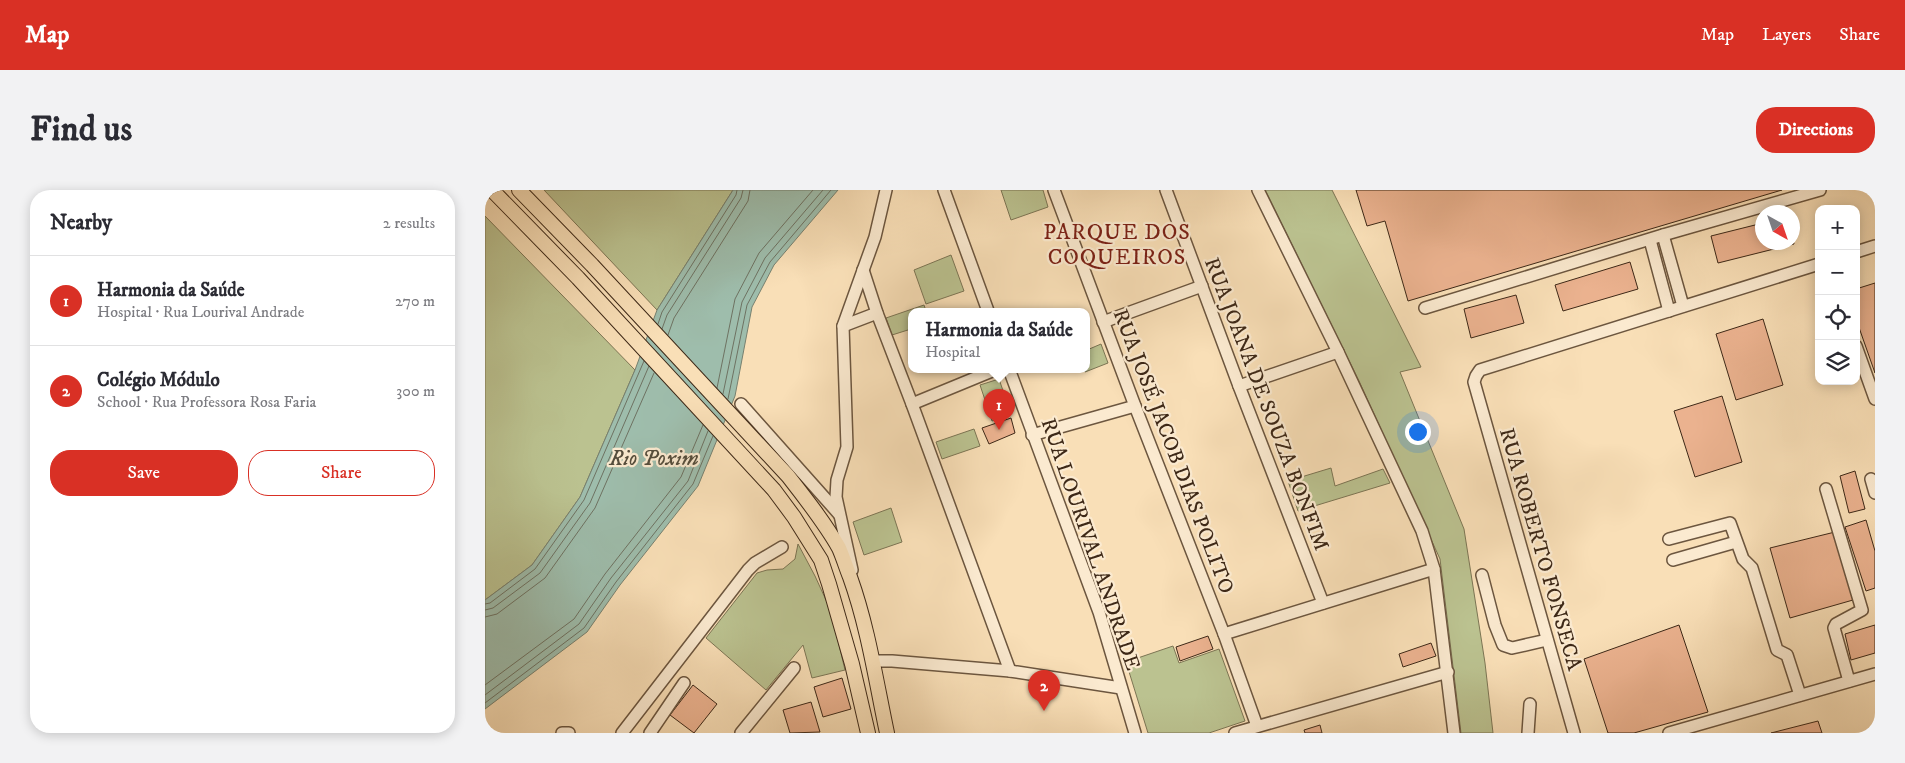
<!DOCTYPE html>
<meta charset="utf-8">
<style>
:root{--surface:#fff;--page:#f2f2f3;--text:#2b2b33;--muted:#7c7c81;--line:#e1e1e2;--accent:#d93025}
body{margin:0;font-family:"IM FELL DW Pica",serif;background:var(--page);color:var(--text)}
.controls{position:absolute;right:15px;top:15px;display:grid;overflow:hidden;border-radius:10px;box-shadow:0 2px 12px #0003}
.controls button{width:45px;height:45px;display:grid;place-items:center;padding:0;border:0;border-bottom:1px solid var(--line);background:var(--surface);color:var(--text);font:25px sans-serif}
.compass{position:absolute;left:1270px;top:15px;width:45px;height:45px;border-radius:50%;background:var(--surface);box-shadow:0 2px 12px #0003;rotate:140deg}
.you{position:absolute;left:932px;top:241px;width:18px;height:18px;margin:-12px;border:4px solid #fff;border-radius:50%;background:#1a73e8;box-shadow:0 0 0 8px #1a73e833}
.badge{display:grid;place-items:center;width:32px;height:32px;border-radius:50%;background:var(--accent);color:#fff;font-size:16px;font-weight:700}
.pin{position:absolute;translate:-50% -41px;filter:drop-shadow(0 1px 2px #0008)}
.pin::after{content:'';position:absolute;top:26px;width:18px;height:15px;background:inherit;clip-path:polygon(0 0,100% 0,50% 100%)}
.popup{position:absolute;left:423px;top:118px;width:182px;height:65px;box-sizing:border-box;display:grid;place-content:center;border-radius:10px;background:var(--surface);filter:drop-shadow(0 1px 4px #0005);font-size:16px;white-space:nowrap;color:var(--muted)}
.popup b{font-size:19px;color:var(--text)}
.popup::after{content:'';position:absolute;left:50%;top:100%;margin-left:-10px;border:10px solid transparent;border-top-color:var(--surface)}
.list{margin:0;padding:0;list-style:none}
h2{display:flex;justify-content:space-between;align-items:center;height:65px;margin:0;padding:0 20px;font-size:21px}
h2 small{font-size:16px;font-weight:400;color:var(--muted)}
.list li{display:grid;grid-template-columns:32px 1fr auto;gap:15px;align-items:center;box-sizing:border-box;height:90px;padding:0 20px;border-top:1px solid var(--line)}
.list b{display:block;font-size:19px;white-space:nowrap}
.list p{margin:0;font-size:16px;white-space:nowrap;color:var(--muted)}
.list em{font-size:16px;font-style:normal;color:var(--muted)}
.actions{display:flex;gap:10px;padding:15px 20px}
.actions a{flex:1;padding:11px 0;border:1px solid var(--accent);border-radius:20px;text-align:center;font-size:18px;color:var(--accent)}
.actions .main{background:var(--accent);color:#fff}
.icon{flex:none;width:28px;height:28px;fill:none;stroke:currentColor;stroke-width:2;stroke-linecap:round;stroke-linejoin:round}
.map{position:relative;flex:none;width:1390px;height:543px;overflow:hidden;border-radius:20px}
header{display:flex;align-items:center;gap:30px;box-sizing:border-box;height:70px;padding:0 25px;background:var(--accent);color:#fff}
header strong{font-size:24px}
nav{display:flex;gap:28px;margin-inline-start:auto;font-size:18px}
.intro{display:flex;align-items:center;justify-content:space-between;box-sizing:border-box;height:120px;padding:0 30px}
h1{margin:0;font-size:35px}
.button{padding:12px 22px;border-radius:20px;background:var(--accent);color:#fff;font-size:18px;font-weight:700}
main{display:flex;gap:30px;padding:0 30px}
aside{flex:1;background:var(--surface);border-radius:20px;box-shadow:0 2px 12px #0003}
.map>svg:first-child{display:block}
.green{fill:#bbc290;stroke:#7c7554}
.water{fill:#9ebdac;stroke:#778170}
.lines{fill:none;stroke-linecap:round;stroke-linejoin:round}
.shore{stroke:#6e7262;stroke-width:1}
.building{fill:#ebb28f;stroke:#3d2817}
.minor-casing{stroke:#6c563f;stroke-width:14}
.major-casing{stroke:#3d2817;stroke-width:16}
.minor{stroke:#fbead0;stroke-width:11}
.major{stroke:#f9dfb7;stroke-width:14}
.labels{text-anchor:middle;stroke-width:4.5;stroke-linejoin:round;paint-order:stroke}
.street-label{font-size:21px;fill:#3d2817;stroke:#fbead0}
.neighbourhood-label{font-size:22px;letter-spacing:1px;fill:#7a1f14;stroke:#fbead0}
.water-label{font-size:22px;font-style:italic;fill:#554d3c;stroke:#fbead0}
</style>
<header>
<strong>Map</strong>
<nav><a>Map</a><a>Layers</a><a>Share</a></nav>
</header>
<div class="intro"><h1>Find us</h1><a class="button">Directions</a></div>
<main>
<aside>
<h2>Nearby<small>2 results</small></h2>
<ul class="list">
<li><span class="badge">1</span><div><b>Harmonia da Saúde</b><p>Hospital · Rua Lourival Andrade</p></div><em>270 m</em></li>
<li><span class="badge">2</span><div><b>Colégio Módulo</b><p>School · Rua Professora Rosa Faria</p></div><em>300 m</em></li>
</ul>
<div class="actions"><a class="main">Save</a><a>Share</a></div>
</aside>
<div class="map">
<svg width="1390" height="543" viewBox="0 0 1390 543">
<rect width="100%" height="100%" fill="#f9dfb7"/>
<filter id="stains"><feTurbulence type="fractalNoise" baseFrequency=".004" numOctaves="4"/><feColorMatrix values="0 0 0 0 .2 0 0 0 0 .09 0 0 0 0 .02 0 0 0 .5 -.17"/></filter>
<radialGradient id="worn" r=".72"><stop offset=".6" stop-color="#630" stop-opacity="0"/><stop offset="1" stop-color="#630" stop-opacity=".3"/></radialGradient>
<g class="green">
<polygon points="59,0 248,0 172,120"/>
<polygon points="516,0 558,0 563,17 526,30"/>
<polygon points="780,0 847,0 936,177 915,182 979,339 1000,473 1008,543 976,543 955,369 874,191"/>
<polygon points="0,26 150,180 95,307 47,375 0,410"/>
<polygon points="466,65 479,101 441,114 429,80"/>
<polygon points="439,115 441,121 426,121 426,139 407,145 401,128"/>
<polygon points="616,154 623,173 600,182 599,179 602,179 602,160"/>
<polygon points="514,189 526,224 507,231 495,195"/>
<polygon points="489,239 495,256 457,269 451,252"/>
<polygon points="846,278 850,296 898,279 905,293 813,321 803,291"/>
<polygon points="406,318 417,352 379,365 368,332"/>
<polygon points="313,354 330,386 346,421 360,480 327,488 318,455 281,500 221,448 272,383 282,380 298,379 310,369"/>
<polygon points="688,456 694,473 734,459 760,531 724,543 663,543 641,472"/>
</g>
<polygon class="water" points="248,0 353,0 289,75 267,117 250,206 213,296 135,395 102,442 0,519 0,410 47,375 95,307 150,180 172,120"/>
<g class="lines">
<g class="shore">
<polyline points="173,134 177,122 251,5 252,0"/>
<polyline points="177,139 182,125 256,8 258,0"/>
<polyline points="183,145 189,128 263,11 265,0"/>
<polyline points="232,198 250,109 274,63 328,0"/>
<polyline points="238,204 257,112 280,68 338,0"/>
<polyline points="243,209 262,115 285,72 346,0"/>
<polyline points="0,414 5,413 50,379 99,310 159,171"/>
<polyline points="0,420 8,418 55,383 105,313 164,176"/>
<polyline points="0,427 12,424 60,388 110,318 169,183"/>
<polyline points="0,495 89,429 120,384 196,287 218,235"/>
<polyline points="0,505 94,434 126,388 203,291 223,241"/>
<polyline points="0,513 99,438 131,392 208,294 228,246"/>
</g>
</g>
<g class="building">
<polygon points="871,0 1297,0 923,111 900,31 882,36"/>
<polygon points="1278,33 1278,52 1308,52 1308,49 1309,54 1233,73 1226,46"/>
<polygon points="1145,72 1153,99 1078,121 1070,95"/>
<polygon points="1390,93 1390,183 1371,129 1371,99"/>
<polygon points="1031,105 1039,133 986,148 979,119"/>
<polygon points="1278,129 1298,195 1251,210 1231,144"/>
<polygon points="1237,206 1257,272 1210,287 1189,221"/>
<polygon points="526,228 530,243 504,254 497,238"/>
<polygon points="1370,281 1380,319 1364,323 1355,286"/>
<polygon points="1381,330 1390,361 1390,398 1381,401 1360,337"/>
<polygon points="1350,342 1368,410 1305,428 1285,358"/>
<polygon points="1194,435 1223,522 1149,543 1123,543 1099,469"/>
<polygon points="1390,435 1390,463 1366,470 1360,444"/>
<polygon points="723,446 728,459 695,471 691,457"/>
<polygon points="946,453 951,466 918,477 914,464"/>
<polygon points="357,488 366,519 338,527 329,497"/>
<polygon points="208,495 232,514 209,543 185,525"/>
<polygon points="326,512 335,542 305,543 298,520"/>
<polygon points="1333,531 1337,543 1286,543"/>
<polygon points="835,535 837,543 820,543 819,540"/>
</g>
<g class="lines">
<defs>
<g id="minor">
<polyline points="459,0 503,121"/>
<polyline points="569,0 650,216 739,444 772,536"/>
<polyline points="681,0 754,196 838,413"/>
<polyline points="773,0 853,162 937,341 949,379 969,543"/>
<polyline points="1178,45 1198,116"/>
<polyline points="1165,50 1184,121"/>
<polyline points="1371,62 1390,56"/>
<polyline points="378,80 392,123 427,214 525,481"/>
<polyline points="940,118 1178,45 1335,0"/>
<polyline points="618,132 717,96"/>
<polyline points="358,136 392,123"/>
<polyline points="1371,156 1390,209"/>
<polyline points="524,179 614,422 650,543"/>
<polyline points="754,196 853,162"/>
<polyline points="256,214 354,324"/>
<polyline points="427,214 512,179"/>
<polyline points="547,245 650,216"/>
<polyline points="1386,289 1390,303"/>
<polyline points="1341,299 1377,420 1351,434 1349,438 1364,491"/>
<polyline points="1184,349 1245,333 1258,369 1267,378 1292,460 1302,465 1315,505"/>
<polyline points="1188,370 1251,352"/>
<polyline points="367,380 351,307 352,290 362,257 358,136 390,47 401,0"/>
<polyline points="997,385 1010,435 1018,455 1027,458 1062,450"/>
<polyline points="739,444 949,379"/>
<polyline points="388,471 407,471 525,481 636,498"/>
<polyline points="77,543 84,543"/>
<polyline points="137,543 263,380 270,373 297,357"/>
<polyline points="165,543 199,493"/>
<polyline points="256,543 309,478"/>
<polyline points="750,543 963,482"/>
<polyline points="1043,543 1045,514"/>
<polyline points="1089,543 989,192 991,186 995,180 1334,74"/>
<polyline points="1184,543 1390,484"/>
</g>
<g id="major">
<polyline points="7,0 93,88 289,300 309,327 336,370 344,394 367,474 383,543"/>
<path d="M34 0 107 75 303 286C321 309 340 333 354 358 358 367 361 377 365 387 383 437 391 491 402 543"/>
</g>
</defs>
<use href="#minor" class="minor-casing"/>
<use href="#major" class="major-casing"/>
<use href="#minor" class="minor"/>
<use href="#major" class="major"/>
</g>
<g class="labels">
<g class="street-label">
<text transform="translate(782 214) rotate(69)" y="7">RUA JOANA DE SOUZA BONFIM</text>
<text transform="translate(689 261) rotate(69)" y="7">RUA JOSÉ JACOB DIAS POLITO</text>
<text transform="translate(606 354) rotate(71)" y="7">RUA LOURIVAL ANDRADE</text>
<text transform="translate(1056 359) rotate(74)" y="7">RUA ROBERTO FONSECA</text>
</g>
<g class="neighbourhood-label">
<text x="632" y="49">PARQUE DOS<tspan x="632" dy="25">COQUEIROS</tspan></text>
</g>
<g class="water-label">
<text x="169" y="275">Rio Poxim</text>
</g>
</g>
<rect width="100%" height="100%" filter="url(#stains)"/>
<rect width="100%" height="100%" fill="url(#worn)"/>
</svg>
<div class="controls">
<button>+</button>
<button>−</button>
<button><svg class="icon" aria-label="locate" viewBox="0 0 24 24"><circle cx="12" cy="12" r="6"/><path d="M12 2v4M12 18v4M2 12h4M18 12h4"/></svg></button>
<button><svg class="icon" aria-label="layers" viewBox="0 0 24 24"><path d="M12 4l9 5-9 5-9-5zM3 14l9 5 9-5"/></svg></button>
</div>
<svg class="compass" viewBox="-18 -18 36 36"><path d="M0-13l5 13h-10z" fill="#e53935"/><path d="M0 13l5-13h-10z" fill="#7c7c81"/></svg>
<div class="you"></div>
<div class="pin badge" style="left:514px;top:240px">1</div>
<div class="popup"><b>Harmonia da Saúde</b>Hospital</div>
<div class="pin badge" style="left:559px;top:521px">2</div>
</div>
</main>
